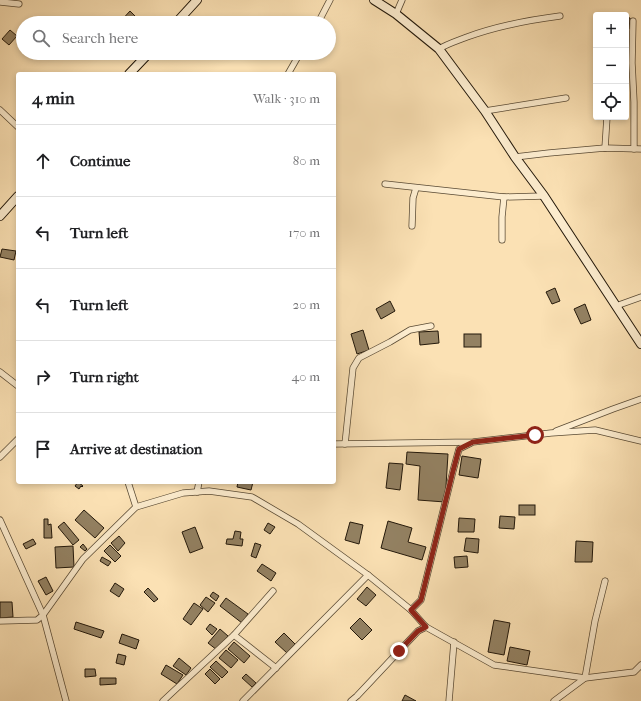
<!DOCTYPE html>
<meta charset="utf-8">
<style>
:root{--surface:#fff;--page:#f2f2f2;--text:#202124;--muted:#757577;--line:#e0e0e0}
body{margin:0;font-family:"IM FELL French Canon",serif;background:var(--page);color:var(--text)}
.controls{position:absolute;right:12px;top:12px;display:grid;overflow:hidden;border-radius:4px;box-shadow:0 2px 6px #0003}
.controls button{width:36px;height:36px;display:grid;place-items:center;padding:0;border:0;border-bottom:1px solid var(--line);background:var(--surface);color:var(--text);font:20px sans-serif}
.stop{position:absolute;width:12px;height:12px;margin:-9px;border:3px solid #8f2418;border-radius:50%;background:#fff}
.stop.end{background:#8f2418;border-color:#fff;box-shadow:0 1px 4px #0008}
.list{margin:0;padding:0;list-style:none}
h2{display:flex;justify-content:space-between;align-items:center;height:52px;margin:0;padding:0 16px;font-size:17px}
h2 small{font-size:13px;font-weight:400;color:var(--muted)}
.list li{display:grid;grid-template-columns:26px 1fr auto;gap:12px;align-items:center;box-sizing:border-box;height:72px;padding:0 16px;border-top:1px solid var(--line)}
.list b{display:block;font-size:15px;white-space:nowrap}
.list em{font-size:13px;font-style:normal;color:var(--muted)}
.icon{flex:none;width:22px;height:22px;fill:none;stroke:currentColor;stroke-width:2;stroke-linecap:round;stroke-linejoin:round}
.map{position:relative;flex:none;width:641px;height:701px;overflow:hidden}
.search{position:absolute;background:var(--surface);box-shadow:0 2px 6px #0003;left:16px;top:16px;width:320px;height:44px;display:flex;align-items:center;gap:10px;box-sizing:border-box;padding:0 14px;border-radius:22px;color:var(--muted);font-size:15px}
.panel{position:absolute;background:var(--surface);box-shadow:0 2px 6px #0003;left:16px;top:72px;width:320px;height:412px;border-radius:4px}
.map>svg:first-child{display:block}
.building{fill:#938162;stroke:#23180a}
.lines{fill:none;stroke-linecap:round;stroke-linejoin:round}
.street-casing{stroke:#594a34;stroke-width:7}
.secondary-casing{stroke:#23180a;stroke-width:10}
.street{stroke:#fcecce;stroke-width:5.5}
.secondary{stroke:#fcecce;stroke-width:8}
.route{stroke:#8f2418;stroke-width:5}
</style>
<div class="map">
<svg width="641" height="701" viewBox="0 0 641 701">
<rect width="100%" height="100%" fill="#fbe1b4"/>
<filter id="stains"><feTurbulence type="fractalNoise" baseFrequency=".005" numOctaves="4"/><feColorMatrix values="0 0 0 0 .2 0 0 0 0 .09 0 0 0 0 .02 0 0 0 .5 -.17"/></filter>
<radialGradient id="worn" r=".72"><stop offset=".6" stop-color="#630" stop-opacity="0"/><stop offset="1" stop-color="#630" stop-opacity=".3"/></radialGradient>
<g class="building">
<polygon points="130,11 142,23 119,23"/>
<polygon points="626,17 630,18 629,29 626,29"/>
<polygon points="10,30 17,36 9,45 2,39"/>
<polygon points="2,249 16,251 14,260 0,257"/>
<polygon points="555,288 560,301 552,304 546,292"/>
<polygon points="390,301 395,311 381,319 376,309"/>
<polygon points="585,304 591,320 581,324 574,309"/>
<polygon points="363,330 369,350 357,354 351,334"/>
<polygon points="438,331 439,343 420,345 419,332"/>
<rect x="464" y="334" width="17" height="13"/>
<polygon points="407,452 448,454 445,502 418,500 420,466 406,464"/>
<polygon points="462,456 481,459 478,478 459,475"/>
<polygon points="389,463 403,464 400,490 386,488"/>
<polygon points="78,482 83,486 82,487 81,486 79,489 75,486"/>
<polygon points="238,482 253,482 251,490 237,487"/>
<rect x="519" y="505" width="16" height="10"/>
<polygon points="84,510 104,528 95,538 75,520"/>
<polygon points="500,516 515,517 514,529 499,528"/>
<polygon points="459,518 475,519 474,532 458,532"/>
<polygon points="44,519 48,519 48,525 51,524 52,538 44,538"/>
<polygon points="388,521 412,528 408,542 426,547 422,560 381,548"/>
<polygon points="64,522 79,540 73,545 58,527"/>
<polygon points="350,522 363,525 359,544 345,540"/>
<polygon points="268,523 275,527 270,534 264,530"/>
<polygon points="195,527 203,548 190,553 182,532"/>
<polygon points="235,531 241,532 240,539 243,539 242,546 226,544 227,539 233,539"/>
<polygon points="119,536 125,543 118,551 111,543"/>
<polygon points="466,538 479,539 478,553 464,551"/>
<polygon points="33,539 36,544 26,549 23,544"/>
<polygon points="576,541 593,542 592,562 575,562"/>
<polygon points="255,543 261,545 256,558 251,556"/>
<polygon points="83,544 87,549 85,551 80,547"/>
<polygon points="110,545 121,556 115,562 104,551"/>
<polygon points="73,546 74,567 56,568 55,547"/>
<polygon points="467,556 468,567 455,568 454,557"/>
<polygon points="102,557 111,562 108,566 100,561"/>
<polygon points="262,564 276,573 271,581 257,571"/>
<polygon points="46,577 53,591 46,595 38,581"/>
<polygon points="115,583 124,589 119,597 110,591"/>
<polygon points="367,587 376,595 366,606 357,599"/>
<polygon points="148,588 158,599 154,602 144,592"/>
<polygon points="213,592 219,596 216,601 210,596"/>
<polygon points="206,597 215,603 208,612 200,605"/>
<polygon points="226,598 248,614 242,623 220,606"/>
<polygon points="0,602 12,602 13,617 0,618"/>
<polygon points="194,603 203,609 191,625 183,619"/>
<polygon points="360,618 372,630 362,640 350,628"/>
<polygon points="494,620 510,623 504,655 488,652"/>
<polygon points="76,622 104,631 101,638 74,629"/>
<polygon points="210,624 217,629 212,635 206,629"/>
<polygon points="220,629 228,636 217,650 208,643"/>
<polygon points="284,633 295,644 287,653 275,642"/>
<polygon points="122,634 139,640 136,649 119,643"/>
<polygon points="234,642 250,656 244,663 228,649"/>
<polygon points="510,647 530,651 527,665 507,661"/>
<polygon points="226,650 238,660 231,668 219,658"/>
<polygon points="118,654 126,656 124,665 116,663"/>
<polygon points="179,658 191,668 186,675 173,666"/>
<polygon points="216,661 228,672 222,678 210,667"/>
<polygon points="166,665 183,675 177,684 161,674"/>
<polygon points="85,669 95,669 96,676 85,677"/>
<polygon points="210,669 220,679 215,684 205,674"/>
<polygon points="246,674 256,683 252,687 242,678"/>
<polygon points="100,678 116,678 116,684 100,685"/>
<polygon points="405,695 416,701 402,701"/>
</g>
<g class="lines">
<defs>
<g id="street">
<polyline points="0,2 19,4"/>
<polyline points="396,14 402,0"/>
<polyline points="633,21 632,63 634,102 634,149"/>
<polyline points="318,23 330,0"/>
<path d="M439 49C447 44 457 41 467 37 497 26 529 20 560 16"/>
<polyline points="288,74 300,53"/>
<polyline points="0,110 18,127"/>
<polyline points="485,111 566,98"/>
<polyline points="605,148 607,117"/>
<polyline points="515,157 549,153 605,148 641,149"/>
<polyline points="385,184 504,197 544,196"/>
<polyline points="412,226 413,198 416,188"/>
<polyline points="502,240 502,217 504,197"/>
<polyline points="616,306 641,297"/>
<polyline points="0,372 18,386"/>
<polyline points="556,431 613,409 641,399"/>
<polyline points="334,444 473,442 551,433 595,430 641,441"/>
<polyline points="345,444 353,368 359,358 390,342 410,330 431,326"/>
<polyline points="0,457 18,439"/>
<polyline points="128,482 136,507"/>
<polyline points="197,492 199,482"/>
<polyline points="0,520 43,615 37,620 0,621"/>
<polyline points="411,610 421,600 453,471 459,449 471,443"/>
<polyline points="234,635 273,591"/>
<polyline points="66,701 43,615 83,559 136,507 183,493 209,491 252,497 298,524 368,575 411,610 426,627 494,665 585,678 595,621 605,581"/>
<polyline points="163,701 234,635 276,668"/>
<polyline points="243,701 368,575"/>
<polyline points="351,701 357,696 418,631 426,627"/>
<polyline points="449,701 454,642"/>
<polyline points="554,701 585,678 634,672 641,665"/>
</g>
<g id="secondary">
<polyline points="374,0 396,14 439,49 485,111 515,157 544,196 641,344"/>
<polyline points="176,23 197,0"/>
<polyline points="129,74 149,53"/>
<polyline points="0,216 18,196"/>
</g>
</defs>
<use href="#street" class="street-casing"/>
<use href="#secondary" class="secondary-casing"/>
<use href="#street" class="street"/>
<use href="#secondary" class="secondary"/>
</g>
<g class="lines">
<polyline class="route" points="399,651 418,631 426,627 411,610 421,600 453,471 459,449 473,442 535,435"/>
</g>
<rect width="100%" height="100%" filter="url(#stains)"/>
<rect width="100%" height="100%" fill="url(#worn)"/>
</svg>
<div class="controls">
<button>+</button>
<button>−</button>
<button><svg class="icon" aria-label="locate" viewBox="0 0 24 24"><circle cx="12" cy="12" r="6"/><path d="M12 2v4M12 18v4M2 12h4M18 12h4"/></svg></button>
</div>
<div class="stop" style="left:535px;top:435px"></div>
<div class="stop end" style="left:399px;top:651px"></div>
<div class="search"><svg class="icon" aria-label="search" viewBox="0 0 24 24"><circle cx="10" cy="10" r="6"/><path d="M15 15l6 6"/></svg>Search here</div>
<section class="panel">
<h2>4 min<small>Walk · 310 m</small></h2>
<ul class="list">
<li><svg class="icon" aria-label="ahead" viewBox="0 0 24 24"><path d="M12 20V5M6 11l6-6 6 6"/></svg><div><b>Continue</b></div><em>80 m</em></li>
<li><svg class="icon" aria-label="left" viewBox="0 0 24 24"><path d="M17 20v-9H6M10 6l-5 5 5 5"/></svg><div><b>Turn left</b></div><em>170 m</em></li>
<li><svg class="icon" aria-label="left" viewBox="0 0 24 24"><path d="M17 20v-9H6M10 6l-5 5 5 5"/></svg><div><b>Turn left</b></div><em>20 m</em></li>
<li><svg class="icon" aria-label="right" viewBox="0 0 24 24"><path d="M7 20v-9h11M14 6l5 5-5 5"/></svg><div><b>Turn right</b></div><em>40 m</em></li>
<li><svg class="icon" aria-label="arrive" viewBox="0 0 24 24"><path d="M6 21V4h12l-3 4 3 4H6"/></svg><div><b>Arrive at destination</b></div></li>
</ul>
</section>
</div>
